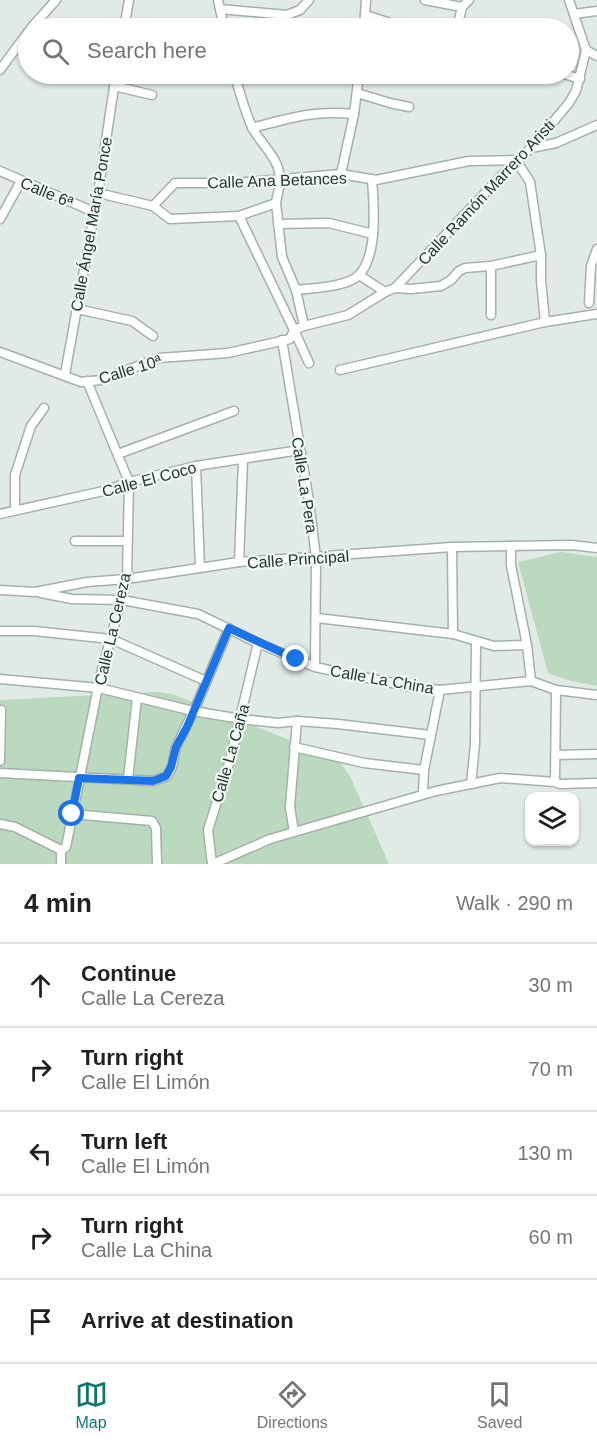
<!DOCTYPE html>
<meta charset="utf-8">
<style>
:root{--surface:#fff;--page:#f2f2f2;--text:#202124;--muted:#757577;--line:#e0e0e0;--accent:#0f766e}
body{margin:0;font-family:Helvetica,sans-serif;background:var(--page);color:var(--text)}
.controls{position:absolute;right:18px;bottom:18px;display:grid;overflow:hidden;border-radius:12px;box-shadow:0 2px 4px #0004}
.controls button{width:54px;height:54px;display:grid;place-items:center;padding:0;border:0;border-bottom:2px solid var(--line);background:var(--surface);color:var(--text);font:30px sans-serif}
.stop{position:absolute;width:18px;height:18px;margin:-14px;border:4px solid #1a73e8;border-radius:50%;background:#fff}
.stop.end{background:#1a73e8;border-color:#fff;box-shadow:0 2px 6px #0008}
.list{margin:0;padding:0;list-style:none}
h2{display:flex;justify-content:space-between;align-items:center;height:78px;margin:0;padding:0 24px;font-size:26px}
h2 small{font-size:20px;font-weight:400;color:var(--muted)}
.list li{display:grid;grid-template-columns:39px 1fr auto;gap:18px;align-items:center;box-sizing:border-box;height:84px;padding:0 24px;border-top:2px solid var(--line)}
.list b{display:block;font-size:22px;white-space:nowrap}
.list p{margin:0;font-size:20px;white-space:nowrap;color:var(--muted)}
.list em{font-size:20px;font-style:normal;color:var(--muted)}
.icon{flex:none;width:33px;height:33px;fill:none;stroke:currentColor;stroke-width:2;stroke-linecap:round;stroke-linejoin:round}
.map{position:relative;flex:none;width:597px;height:864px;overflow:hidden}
.search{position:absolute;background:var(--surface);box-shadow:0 2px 4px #0004;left:18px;right:18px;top:18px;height:66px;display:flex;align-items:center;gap:15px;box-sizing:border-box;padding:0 21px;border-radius:33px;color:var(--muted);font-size:22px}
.sheet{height:498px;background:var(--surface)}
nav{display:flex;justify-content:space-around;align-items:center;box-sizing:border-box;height:84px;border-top:2px solid var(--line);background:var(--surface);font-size:16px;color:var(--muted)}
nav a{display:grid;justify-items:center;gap:3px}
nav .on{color:var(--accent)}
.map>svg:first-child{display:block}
.green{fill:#bbd9bf}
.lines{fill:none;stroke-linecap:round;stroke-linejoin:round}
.minor-casing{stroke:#a4b1aa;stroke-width:11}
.minor{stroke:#fff;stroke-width:8}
.route{stroke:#1a73e8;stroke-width:8}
.labels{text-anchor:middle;stroke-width:4.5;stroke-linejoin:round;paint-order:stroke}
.street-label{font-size:16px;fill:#233930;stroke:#f1f7f3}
</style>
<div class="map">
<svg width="597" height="864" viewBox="0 0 597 864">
<rect width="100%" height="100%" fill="#e1eae4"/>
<g class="green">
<polygon points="561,552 597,557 597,686 571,681 548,673 518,562"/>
<polygon points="157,692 172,694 336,758 349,774 389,864 0,864 0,700"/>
</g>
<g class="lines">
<defs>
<g id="minor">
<polyline points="218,0 224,28"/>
<polyline points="425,0 462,7"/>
<polyline points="220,9 287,15 300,10 309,0"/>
<polyline points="574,14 597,11"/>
<polyline points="366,15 405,28"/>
<polyline points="31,28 56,0"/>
<polyline points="124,28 129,0"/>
<polyline points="364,28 366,0"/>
<polyline points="457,28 462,7 469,0"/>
<polyline points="586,50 597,56"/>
<polyline points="0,70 28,32"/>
<polyline points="564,74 580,79"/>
<polyline points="114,86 152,95"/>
<polyline points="357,93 390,103 409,107"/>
<path d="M252 128C290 118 314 110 354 114"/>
<polyline points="531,148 556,143 597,125"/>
<polyline points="0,171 94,212"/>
<polyline points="341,174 354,114 359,74"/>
<path d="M98 193 153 206 170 219 239 216 276 203C277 195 280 187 280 180 280 158 261 145 252 127 244 110 240 91 234 74"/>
<polyline points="276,203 282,257 296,290 304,326 294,330 309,363"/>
<polyline points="153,206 175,183 236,183 341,174 376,180 469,161 516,160 530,182 541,255 541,280 545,322"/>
<polyline points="0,219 21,181"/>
<polyline points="278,224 329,223 373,234"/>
<polyline points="491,266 491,315"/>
<polyline points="359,275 385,292"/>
<polyline points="395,288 411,289 441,286 451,280 459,271 465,268 491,266 541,255"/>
<path d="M296 290C312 288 348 287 359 275 378 255 374 205 372 179"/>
<polyline points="589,303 591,266 597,249"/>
<polyline points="77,309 132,321 153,336"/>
<polyline points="304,326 348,315 385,292 395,288 503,174 531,148 569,103 576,91 586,50 569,0"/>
<polyline points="282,340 309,501 316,558 315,667"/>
<polyline points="0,352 81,382 101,380 159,358 228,353 290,339 294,330 239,216"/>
<polyline points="340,370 545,322 597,314"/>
<polyline points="65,374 98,193 116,74"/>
<polyline points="118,454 234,411"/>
<polyline points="196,466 200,568"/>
<polyline points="15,510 15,475 31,426 44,408"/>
<polyline points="0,514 108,490 129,482 196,466 300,450"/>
<polyline points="75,541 127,541"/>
<polyline points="511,546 511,565 527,645 531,681"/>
<polyline points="452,547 453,634"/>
<polyline points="239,562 243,459"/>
<polyline points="0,590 35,592 87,582 127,579 239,562 452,547 572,545 597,548"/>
<polyline points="41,593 72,599 122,600 198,614 258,643 315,667 411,687 440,690 531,681 556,690 597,695"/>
<polyline points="317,618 453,634 494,646 527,645"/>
<polyline points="0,631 34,631 111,639 206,681"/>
<polyline points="0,679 99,688 193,711 241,719 278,723 297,721 338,724 430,735"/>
<polyline points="294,747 364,763 424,770"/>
<polyline points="556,755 597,754"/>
<polyline points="0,761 1,710"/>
<polyline points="0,773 153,781 167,776 172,767 176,747 196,706 229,628"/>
<polyline points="128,779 137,698"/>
<polyline points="555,782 556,690"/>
<polyline points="471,784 475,744 476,641"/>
<polyline points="423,794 424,770 440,690"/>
<polyline points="72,814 152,821 156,828 157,864"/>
<polyline points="0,824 15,827 61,850 66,847 100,677 127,579 129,482 87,381"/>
<polyline points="294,832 290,807 297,721"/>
<polyline points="61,864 61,850"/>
<polyline points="212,864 208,830 230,760 258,643"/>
<polyline points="213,864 270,839 436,791 500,778 555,782 560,784 597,783"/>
</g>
</defs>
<use href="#minor" class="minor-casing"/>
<use href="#minor" class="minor"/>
</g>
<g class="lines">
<polyline class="route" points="72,814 79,778 153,781 166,776 171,767 176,747 187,727 229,628 296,659"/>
</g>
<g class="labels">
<g class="street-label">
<text transform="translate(277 180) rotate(-2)" y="6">Calle Ana Betances</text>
<text transform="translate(47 192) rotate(23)" y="6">Calle 6ª</text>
<text transform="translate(486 192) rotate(-47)" y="6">Calle Ramón Marrero Aristi</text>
<text transform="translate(91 224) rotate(-80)" y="6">Calle Ángel María Ponce</text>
<text transform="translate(130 369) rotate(-17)" y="6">Calle 10ª</text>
<text transform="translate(149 479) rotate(-15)" y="6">Calle El Coco</text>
<text transform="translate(305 485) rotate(81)" y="6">Calle La Pera</text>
<text transform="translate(298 559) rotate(-4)" y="6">Calle Principal</text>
<text transform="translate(112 629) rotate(-77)" y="6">Calle La Cereza</text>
<text transform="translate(382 679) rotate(10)" y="6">Calle La China</text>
<text transform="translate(230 753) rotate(-74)" y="6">Calle La Caña</text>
</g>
</g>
</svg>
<div class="controls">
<button><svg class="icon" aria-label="layers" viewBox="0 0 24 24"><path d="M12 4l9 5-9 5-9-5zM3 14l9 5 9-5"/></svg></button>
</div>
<div class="stop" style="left:72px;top:814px"></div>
<div class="stop end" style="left:296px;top:659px"></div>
<div class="search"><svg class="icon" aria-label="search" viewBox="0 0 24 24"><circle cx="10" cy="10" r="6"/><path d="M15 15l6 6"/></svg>Search here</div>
</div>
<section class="sheet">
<h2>4 min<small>Walk · 290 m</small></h2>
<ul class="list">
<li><svg class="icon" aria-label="ahead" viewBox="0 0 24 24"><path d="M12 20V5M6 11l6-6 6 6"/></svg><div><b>Continue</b><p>Calle La Cereza</p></div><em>30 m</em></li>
<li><svg class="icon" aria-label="right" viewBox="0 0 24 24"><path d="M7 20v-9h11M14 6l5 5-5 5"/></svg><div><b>Turn right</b><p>Calle El Limón</p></div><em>70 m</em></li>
<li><svg class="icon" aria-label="left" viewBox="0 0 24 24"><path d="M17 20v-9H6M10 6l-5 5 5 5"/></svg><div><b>Turn left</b><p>Calle El Limón</p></div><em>130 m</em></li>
<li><svg class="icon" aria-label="right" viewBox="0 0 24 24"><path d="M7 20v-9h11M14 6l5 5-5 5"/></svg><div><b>Turn right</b><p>Calle La China</p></div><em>60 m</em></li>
<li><svg class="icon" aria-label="arrive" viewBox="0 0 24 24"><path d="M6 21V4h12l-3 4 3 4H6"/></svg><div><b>Arrive at destination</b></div></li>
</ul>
</section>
<nav>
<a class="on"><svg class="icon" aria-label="map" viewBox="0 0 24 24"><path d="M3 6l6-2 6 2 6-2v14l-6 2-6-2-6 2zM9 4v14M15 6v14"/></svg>Map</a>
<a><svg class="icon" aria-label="directions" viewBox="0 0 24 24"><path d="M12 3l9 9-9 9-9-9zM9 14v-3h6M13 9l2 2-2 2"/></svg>Directions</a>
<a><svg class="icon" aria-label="saved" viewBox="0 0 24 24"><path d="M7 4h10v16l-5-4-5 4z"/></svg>Saved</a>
</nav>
